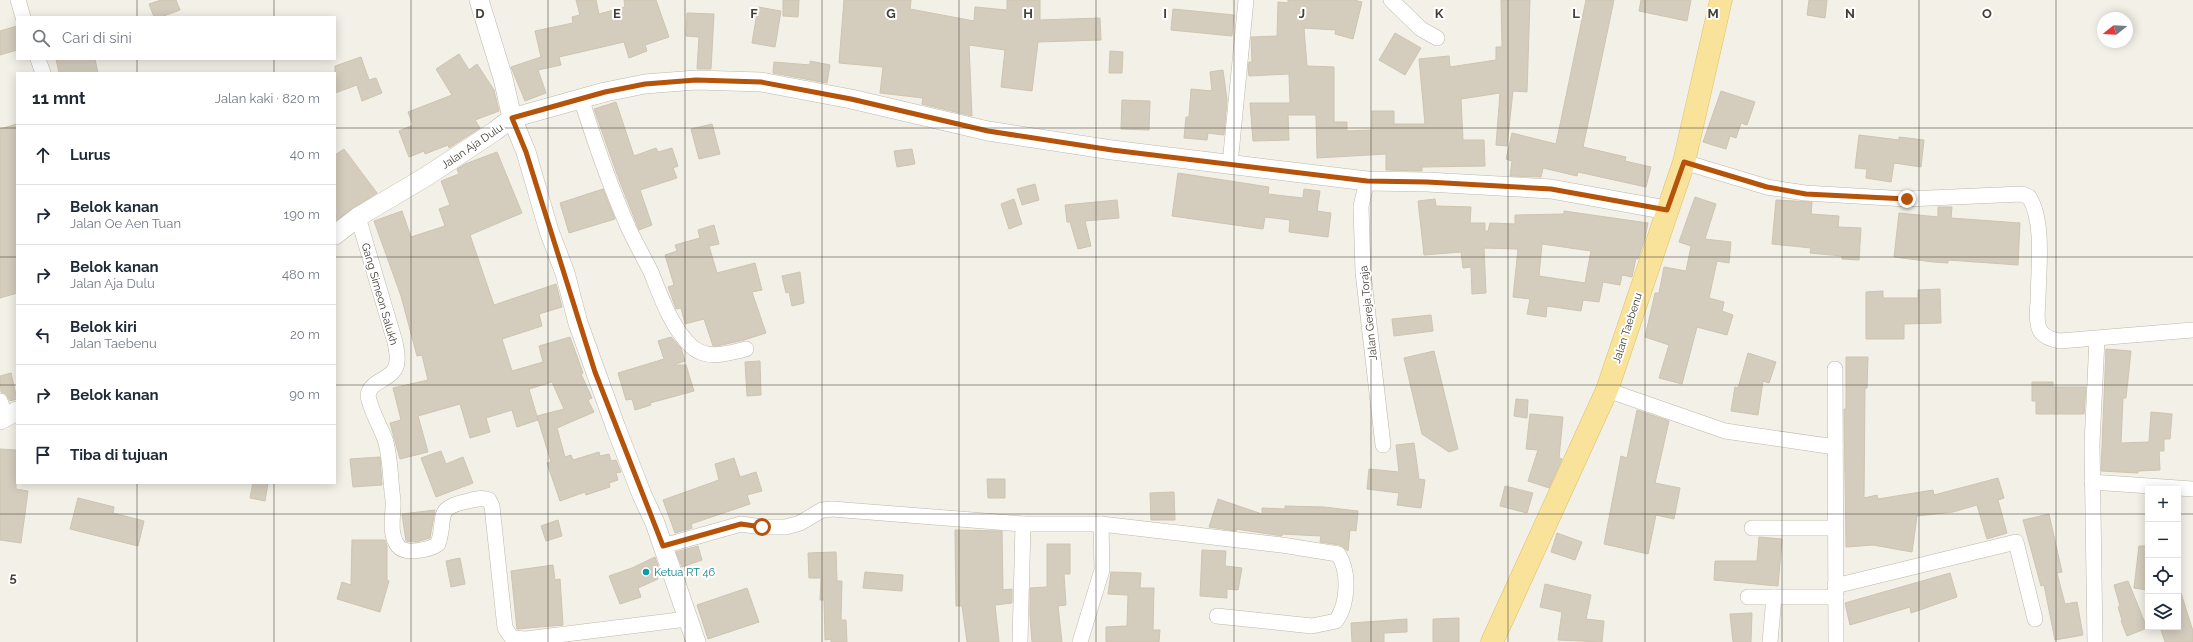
<!DOCTYPE html>
<html lang="id">
<meta charset="utf-8">
<style>
:root{--surface:#fff;--page:#f6f6f7;--text:#1f2937;--muted:#747a83;--line:#e0e1e3}
body{margin:0;font-family:Raleway,sans-serif;background:var(--page);color:var(--text)}
.controls{position:absolute;right:12px;bottom:12px;display:grid;overflow:hidden;border-radius:0px;box-shadow:0 2px 10px #0003}
.controls button{width:36px;height:36px;display:grid;place-items:center;padding:0;border:0;border-bottom:1px solid var(--line);background:var(--surface);color:var(--text);font:20px sans-serif}
.compass{position:absolute;left:2097px;top:12px;width:36px;height:36px;border-radius:50%;background:var(--surface);box-shadow:0 2px 10px #0003;rotate:252deg}
.stop{position:absolute;width:12px;height:12px;margin:-9px;border:3px solid #b45309;border-radius:50%;background:#fff}
.stop.end{background:#b45309;border-color:#fff;box-shadow:0 1px 4px #0008}
.list{margin:0;padding:0;list-style:none}
h2{display:flex;justify-content:space-between;align-items:center;height:52px;margin:0;padding:0 16px;font-size:17px}
h2 small{font-size:13px;font-weight:400;color:var(--muted)}
.list li{display:grid;grid-template-columns:26px 1fr auto;gap:12px;align-items:center;box-sizing:border-box;height:60px;padding:0 16px;border-top:1px solid var(--line)}
.list b{display:block;font-size:15px;white-space:nowrap}
.list p{margin:0;font-size:13px;white-space:nowrap;color:var(--muted)}
.list em{font-size:13px;font-style:normal;color:var(--muted)}
.icon{flex:none;width:22px;height:22px;fill:none;stroke:currentColor;stroke-width:2;stroke-linecap:round;stroke-linejoin:round}
.map{position:relative;flex:none;width:2193px;height:642px;overflow:hidden}
.search{position:absolute;background:var(--surface);box-shadow:0 2px 10px #0003;left:16px;top:16px;width:320px;height:44px;display:flex;align-items:center;gap:10px;box-sizing:border-box;padding:0 14px;border-radius:0px;color:var(--muted);font-size:15px}
.panel{position:absolute;background:var(--surface);box-shadow:0 2px 10px #0003;left:16px;top:72px;width:320px;height:412px;border-radius:0px}
.map>svg:first-child{display:block}
.building{fill:#d4ccbd;stroke:#cec4b0;fill-rule:evenodd}
.lines{fill:none;stroke-linecap:round;stroke-linejoin:round}
.minor-casing{stroke:#bdb8aa;stroke-width:16}
.tertiary-casing{stroke:#bdb8aa;stroke-width:20}
.primary-casing{stroke:#ddc06a;stroke-width:23}
.minor{stroke:#fff;stroke-width:15}
.tertiary{stroke:#fff;stroke-width:19}
.primary{stroke:#f9e299;stroke-width:22}
.route{stroke:#b45309;stroke-width:5}
.grid{fill:none;stroke:#454036;stroke-width:1;stroke-opacity:0.55}
.culture-dot{fill:#0f9aa8;stroke:#fff;stroke-width:1.5}
.labels{text-anchor:middle;stroke-width:4;stroke-linejoin:round;paint-order:stroke}
.street-label{font-size:11px;fill:#454036;stroke:#fff}
.culture-label{font-size:11px;fill:#0d838f;stroke:#fff;text-anchor:start}
.grid-label{font-size:13px;text-anchor:middle;font-weight:bold;fill:#454036;stroke:#fff;stroke-width:4;stroke-linejoin:round;paint-order:stroke}
</style>
<div class="map">
<svg width="2193" height="642" viewBox="0 0 2193 642">
<rect width="100%" height="100%" fill="#f2f0e7"/>
<g class="building">
<polygon points="161,0 176,0 180,10 161,17 154,17 149,4"/>
<polygon points="576,0 596,0 599,14 625,7 624,0 656,0 669,37 645,45 647,51 629,58 624,42 559,57 561,65 538,70 546,93 525,101 511,67 541,57 535,31 573,23 572,17 580,15"/>
<polygon points="783,0 799,0 798,17 783,16"/>
<polygon points="844,0 911,0 910,9 974,21 975,7 1007,10 1007,0 1040,0 1040,20 1100,18 1101,40 1038,42 1032,91 1001,87 1005,50 969,45 972,116 922,104 923,98 880,93 883,67 839,63"/>
<polygon points="1288,0 1354,0 1362,2 1353,39 1335,34 1336,30 1304,28 1307,66 1334,67 1334,122 1347,122 1347,131 1372,130 1372,111 1394,111 1394,124 1425,124 1419,59 1449,56 1450,67 1496,60 1496,47 1502,47 1501,0 1530,0 1527,92 1513,91 1507,146 1496,145 1500,93 1461,99 1463,140 1484,140 1485,166 1422,167 1422,171 1386,170 1386,154 1317,158 1316,115 1288,115 1289,140 1253,141 1250,103 1290,103 1289,74 1249,76 1248,70 1249,62 1252,62 1251,37 1277,36 1278,2 1288,3"/>
<polygon points="1586,0 1614,0 1583,147 1626,157 1625,161 1651,167 1646,187 1578,172 1577,176 1543,168 1541,177 1510,176 1512,161 1506,159 1512,133 1556,144"/>
<polygon points="1641,0 1691,0 1687,21 1639,11"/>
<polygon points="1809,0 1827,0 1825,18 1807,15"/>
<polygon points="758,7 781,11 775,47 752,43"/>
<polygon points="1173,9 1234,15 1232,36 1171,30"/>
<polygon points="687,13 714,14 711,69 697,69 699,37 686,36"/>
<polygon points="17,26 17,50 0,55 0,31"/>
<polygon points="1395,33 1421,48 1405,75 1379,60"/>
<polygon points="1110,51 1123,52 1122,73 1109,73"/>
<polygon points="459,54 469,70 477,64 494,90 499,111 475,120 480,128 449,148 448,145 425,154 424,151 409,157 399,131 413,125 408,112 452,95 436,69"/>
<polygon points="361,57 369,80 376,78 382,93 362,101 357,85 335,93 335,66"/>
<polygon points="56,59 95,59 98,73 59,73"/>
<polygon points="810,61 830,65 827,83 773,73 774,62 810,65"/>
<polygon points="1223,70 1227,100 1224,135 1208,133 1207,140 1184,138 1186,117 1189,117 1191,89 1212,91 1210,72"/>
<polygon points="1721,91 1755,102 1747,125 1741,123 1736,138 1730,136 1726,149 1703,142"/>
<polygon points="1122,100 1150,101 1149,130 1121,129"/>
<polygon points="616,102 634,156 656,148 658,152 672,148 678,166 673,168 677,178 640,190 652,225 639,230 618,177 594,109"/>
<polygon points="17,124 17,293 0,298 0,129"/>
<polygon points="712,124 720,154 699,159 691,129"/>
<polygon points="1859,135 1899,140 1899,137 1924,140 1921,167 1894,163 1891,182 1866,178 1867,169 1855,168"/>
<polygon points="344,149 377,193 335,221 335,155"/>
<polygon points="912,149 915,164 897,167 894,151"/>
<polygon points="497,152 522,213 470,235 494,305 556,284 562,307 539,314 542,326 502,339 512,371 543,362 539,346 570,337 583,373 581,374 592,398 588,400 594,412 557,428 565,457 571,455 573,460 599,452 600,456 609,454 611,461 616,460 621,472 616,473 618,480 609,483 610,487 586,495 585,492 560,501 547,463 551,462 537,416 564,409 552,382 529,389 538,420 517,427 512,410 486,418 490,432 470,438 460,404 418,416 428,452 400,459 390,423 401,420 393,388 428,380 422,355 417,356 401,296 374,221 402,211 411,237 445,226 439,209 450,205 441,181 459,174 457,169 465,164"/>
<polygon points="1178,173 1269,187 1268,194 1303,198 1304,189 1320,191 1317,211 1331,213 1328,237 1289,232 1290,220 1265,217 1263,229 1172,216"/>
<polygon points="1035,184 1039,200 1022,205 1017,189"/>
<polygon points="603,189 615,219 569,233 560,203"/>
<polygon points="1695,197 1716,204 1705,239 1731,242 1729,263 1717,261 1709,298 1724,302 1722,311 1733,315 1727,335 1697,327 1682,384 1659,378 1669,345 1645,337 1655,293 1659,293 1664,267 1686,271 1691,246 1679,242"/>
<polygon points="1014,199 1022,224 1009,229 1001,204"/>
<path d="M1435 199 1436 206 1471 207 1470 223H1485V231H1488L1490 223 1515 224V215L1564 214V211L1648 223 1645 238 1638 259 1636 258 1632 277 1622 275 1620 285 1603 282 1599 302 1583 300 1581 311 1547 306 1546 317 1527 314 1530 299 1513 297 1518 249 1484 248 1486 293 1472 294 1471 267 1463 268 1461 252 1424 255 1418 201ZM1542 244 1591 251 1585 283 1539 276Z"/>
<polygon points="1117,200 1119,218 1085,221 1091,246 1078,249 1070,222 1067,222 1065,205"/>
<polygon points="1776,200 1812,202 1811,214 1839,216 1838,227 1861,228 1859,260 1842,259 1842,256 1810,253 1811,248 1772,244"/>
<polygon points="1938,207 1952,207 1951,218 2020,223 2018,265 1948,260 1948,263 1934,262 1894,257 1899,213 1938,217"/>
<polygon points="714,225 719,244 709,246 717,273 755,263 762,290 752,292 766,333 744,340 717,346 713,346 704,319 685,324 681,308 676,309 668,287 674,285 665,255 677,251 675,245 700,238 698,230"/>
<polygon points="800,272 804,303 792,306 789,292 786,293 782,276"/>
<polygon points="1940,289 1941,323 1904,324 1904,339 1866,339 1866,292 1883,291 1883,298 1918,298 1918,290"/>
<polygon points="1431,315 1433,331 1394,336 1392,319"/>
<polygon points="671,337 681,348 685,361 673,365 686,365 694,391 650,403 651,405 635,410 632,399 626,400 618,373 664,359 658,341"/>
<polygon points="2106,349 2131,351 2126,398 2123,398 2121,443 2149,442 2151,412 2172,414 2170,439 2164,439 2164,451 2159,451 2160,470 2138,471 2138,473 2101,471"/>
<polygon points="1434,351 1458,449 1449,452 1422,434 1404,358"/>
<polygon points="1748,353 1776,362 1769,383 1763,381 1758,415 1731,411 1735,387 1738,388"/>
<polygon points="1846,357 1868,357 1867,388 1865,388 1864,498 1877,495 1878,499 1933,490 1934,495 1998,478 2004,498 1998,500 2007,533 1987,539 1977,505 1953,512 1917,516 1912,552 1873,545 1846,547 1844,409 1846,409"/>
<polygon points="760,361 761,395 747,396 745,362"/>
<polygon points="11,373 17,399 10,401 6,394 1,392 0,376"/>
<polygon points="2032,382 2053,382 2053,387 2086,387 2084,414 2036,414 2036,401 2032,401"/>
<polygon points="1516,399 1528,400 1527,418 1514,416"/>
<polygon points="1637,410 1669,421 1655,483 1680,488 1674,519 1656,515 1648,554 1604,544 1621,456 1627,458"/>
<polygon points="1530,414 1563,417 1559,458 1562,459 1549,488 1528,481 1538,450 1526,449"/>
<polygon points="1414,443 1419,479 1425,480 1421,508 1397,505 1399,493 1367,489 1369,469 1399,472 1396,445"/>
<polygon points="0,449 17,450 16,489 28,491 21,543 0,540"/>
<polygon points="441,451 446,464 463,457 473,483 436,497 421,458"/>
<polygon points="380,457 382,485 353,487 350,459"/>
<polygon points="734,458 740,477 756,472 762,491 747,495 750,504 691,524 692,528 675,533 663,500 719,480 715,464"/>
<polygon points="987,479 1005,479 1005,498 988,498"/>
<polygon points="253,483 268,483 265,501 250,498"/>
<polygon points="1505,486 1533,493 1527,513 1500,506"/>
<polygon points="1174,492 1175,520 1151,520 1150,493"/>
<polygon points="78,498 114,507 113,513 144,521 138,546 70,529"/>
<polygon points="1218,499 1262,514 1262,508 1285,509 1285,506 1324,507 1358,511 1356,531 1350,530 1348,551 1340,545 1320,542 1321,536 1282,534 1282,536 1236,529 1236,531 1209,527"/>
<polygon points="435,510 430,538 416,542 406,541 402,514"/>
<polygon points="2049,514 2062,572 2057,573 2065,604 2077,602 2083,635 2055,640 2044,585 2041,586 2023,520"/>
<polygon points="558,520 562,536 546,541 541,526"/>
<polygon points="955,530 1002,531 1003,590 1012,589 1012,603 995,605 999,642 967,642 962,606 956,606"/>
<polygon points="1557,533 1582,542 1575,560 1551,552"/>
<polygon points="1759,537 1782,539 1778,586 1714,580 1715,561 1757,561"/>
<polygon points="352,540 385,540 387,546 387,580 389,581 380,612 337,599 342,582 351,585"/>
<polygon points="1047,544 1070,544 1070,574 1064,574 1066,605 1058,606 1062,642 1032,642 1030,615 1030,588 1047,587"/>
<polygon points="698,546 702,560 682,567 676,552"/>
<polygon points="2139,546 2148,546 2148,590 2134,588"/>
<polygon points="1202,550 1226,551 1225,566 1242,568 1238,590 1227,589 1227,598 1200,596"/>
<polygon points="836,552 837,581 842,581 841,620 846,620 847,642 831,642 831,639 825,640 824,600 820,600 821,578 809,578 808,553"/>
<polygon points="655,557 660,571 656,573 658,579 638,588 641,597 620,604 609,576 632,568"/>
<polygon points="460,558 465,584 451,587 446,561"/>
<polygon points="553,565 555,580 560,579 563,625 517,629 511,571"/>
<polygon points="865,572 903,575 902,591 863,588"/>
<polygon points="1111,572 1141,573 1140,588 1154,588 1153,630 1160,630 1159,642 1106,642 1106,627 1127,626 1128,595 1108,594"/>
<polygon points="1950,573 1957,597 1911,613 1910,607 1850,625 1845,603"/>
<polygon points="2128,581 2147,628 2127,636 2121,621 2122,620 2118,607 2120,606 2114,585"/>
<polygon points="1545,584 1591,595 1586,619 1604,621 1602,642 1558,640 1562,612 1540,607"/>
<polygon points="747,588 759,622 708,639 697,605"/>
<polygon points="2178,593 2181,593 2193,631 2193,642 2165,642 2160,627 2178,627"/>
<polygon points="1752,613 1751,642 1733,642 1730,614"/>
<polygon points="1459,618 1459,642 1433,642 1433,619"/>
<polygon points="1407,619 1407,632 1384,633 1384,642 1352,642 1351,623"/>
</g>
<g class="lines">
<defs>
<g id="minor">
<polyline points="18,0 23,17"/>
<polyline points="1391,0 1421,29 1437,38"/>
<polyline points="38,59 43,73"/>
<path d="M581 98C595 143 610 186 629 229 636 244 644 258 651 272 661 297 671 327 691 346 707 361 728 353 746 349"/>
<path d="M1684 162 1767 187 1805 193 1907 199 2022 194 2029 197C2045 222 2038 272 2038 302 2037 311 2036 325 2041 332 2046 338 2053 340 2060 341L2193 330"/>
<polyline points="1230,164 1246,0"/>
<polyline points="1367,181 1361,206 1363,272 1383,445"/>
<path d="M358 217 395 342C396 348 398 355 397 361 397 380 369 379 368 396 371 411 379 424 385 439 391 458 390 481 393 500 394 514 388 533 398 546 405 555 429 550 438 544 447 517 433 508 468 501 476 499 482 497 489 500L492 506 505 628 512 638 526 639 687 619"/>
<polyline points="1835,369 1836,642"/>
<polyline points="1607,390 1725,431 1835,447"/>
<polyline points="0,401 6,416"/>
<polyline points="2092,482 2193,489"/>
<polyline points="1752,528 1835,528"/>
<polyline points="663,546 741,524 762,527 786,527 800,523 822,510 832,509 1023,524"/>
<polyline points="1835,586 2016,542 2035,619"/>
<polyline points="1748,597 1836,597"/>
<path d="M1020 642 1023 524H1101L1282 545 1338 554C1350 572 1348 604 1336 621L1312 626 1217 616"/>
<polyline points="1080,642 1102,570 1101,524"/>
<polyline points="1770,642 1774,597"/>
<polyline points="2095,642 2092,444 2097,339"/>
</g>
<g id="tertiary">
<polyline points="479,0 503,78 512,118 526,152 549,231 565,273 578,323 616,428 642,495 655,523 696,642"/>
<polyline points="335,235 358,217 427,176 495,131 512,118 605,92 645,84 696,80 761,82 851,99 988,131 1112,150 1367,181 1427,182 1551,189 1667,210"/>
<polyline points="0,420 17,411"/>
</g>
<polyline id="primary" points="1492,642 1607,390 1684,162 1721,0"/>
</defs>
<use href="#minor" class="minor-casing"/>
<use href="#tertiary" class="tertiary-casing"/>
<use href="#primary" class="primary-casing"/>
<use href="#minor" class="minor"/>
<use href="#tertiary" class="tertiary"/>
<use href="#primary" class="primary"/>
</g>
<g class="lines">
<polyline class="route" points="762,527 741,524 663,546 595,372 526,152 512,118 605,92 645,84 696,80 761,82 851,99 988,131 1112,150 1367,181 1427,182 1551,189 1667,210 1684,162 1767,187 1806,194 1907,199"/>
</g>
<path class="grid" d="M137 0V17M274 0V17M411 0V642M548 0V642M685 0V642M822 0V642M959 0V642M1096 0V642M1234 0V642M1371 0V642M1508 0V642M1645 0V642M1782 0V642M1919 0V642M2056 0V642M137 59V73M274 59V73M0 128H17M335 128H2193M0 257H17M335 257H2193M0 385H17M335 385H2193M137 483V642M274 483V642M0 514H2148M2178 514H2193"/>
<circle class="culture-dot" cx="646" cy="572" r="4"/>
<g class="labels">
<g class="street-label">
<text transform="translate(472 146) rotate(-34)" y="4">Jalan Aja Dulu</text>
<text transform="translate(380 294) rotate(74)" y="4">Gang Simeon Salukh</text>
<text transform="translate(1368 313) rotate(-96)" y="4">Jalan Gereja Toraja</text>
<text transform="translate(1627 328) rotate(-72)" y="4">Jalan Taebenu</text>
</g>
<g class="culture-label">
<text x="654" y="576">Ketua RT 46</text>
</g>
</g>
<g class="grid-label">
<text x="480" y="18">D</text>
<text x="617" y="18">E</text>
<text x="754" y="18">F</text>
<text x="891" y="18">G</text>
<text x="1028" y="18">H</text>
<text x="1165" y="18">I</text>
<text x="1302" y="18">J</text>
<text x="1439" y="18">K</text>
<text x="1576" y="18">L</text>
<text x="1713" y="18">M</text>
<text x="1850" y="18">N</text>
<text x="1987" y="18">O</text>
<text x="13" y="582">5</text>
</g>
</svg>
<div class="controls">
<button>+</button>
<button>−</button>
<button><svg class="icon" aria-label="locate" viewBox="0 0 24 24"><circle cx="12" cy="12" r="6"/><path d="M12 2v4M12 18v4M2 12h4M18 12h4"/></svg></button>
<button><svg class="icon" aria-label="layers" viewBox="0 0 24 24"><path d="M12 4l9 5-9 5-9-5zM3 14l9 5 9-5"/></svg></button>
</div>
<svg class="compass" viewBox="-18 -18 36 36"><path d="M0-13l5 13h-10z" fill="#e53935"/><path d="M0 13l5-13h-10z" fill="#747a83"/></svg>
<div class="stop" style="left:762px;top:527px"></div>
<div class="stop end" style="left:1907px;top:199px"></div>
<div class="search"><svg class="icon" aria-label="search" viewBox="0 0 24 24"><circle cx="10" cy="10" r="6"/><path d="M15 15l6 6"/></svg>Cari di sini</div>
<section class="panel">
<h2>11 mnt<small>Jalan kaki · 820 m</small></h2>
<ul class="list">
<li><svg class="icon" aria-label="ahead" viewBox="0 0 24 24"><path d="M12 20V5M6 11l6-6 6 6"/></svg><div><b>Lurus</b></div><em>40 m</em></li>
<li><svg class="icon" aria-label="right" viewBox="0 0 24 24"><path d="M7 20v-9h11M14 6l5 5-5 5"/></svg><div><b>Belok kanan</b><p>Jalan Oe Aen Tuan</p></div><em>190 m</em></li>
<li><svg class="icon" aria-label="right" viewBox="0 0 24 24"><path d="M7 20v-9h11M14 6l5 5-5 5"/></svg><div><b>Belok kanan</b><p>Jalan Aja Dulu</p></div><em>480 m</em></li>
<li><svg class="icon" aria-label="left" viewBox="0 0 24 24"><path d="M17 20v-9H6M10 6l-5 5 5 5"/></svg><div><b>Belok kiri</b><p>Jalan Taebenu</p></div><em>20 m</em></li>
<li><svg class="icon" aria-label="right" viewBox="0 0 24 24"><path d="M7 20v-9h11M14 6l5 5-5 5"/></svg><div><b>Belok kanan</b></div><em>90 m</em></li>
<li><svg class="icon" aria-label="arrive" viewBox="0 0 24 24"><path d="M6 21V4h12l-3 4 3 4H6"/></svg><div><b>Tiba di tujuan</b></div></li>
</ul>
</section>
</div>
